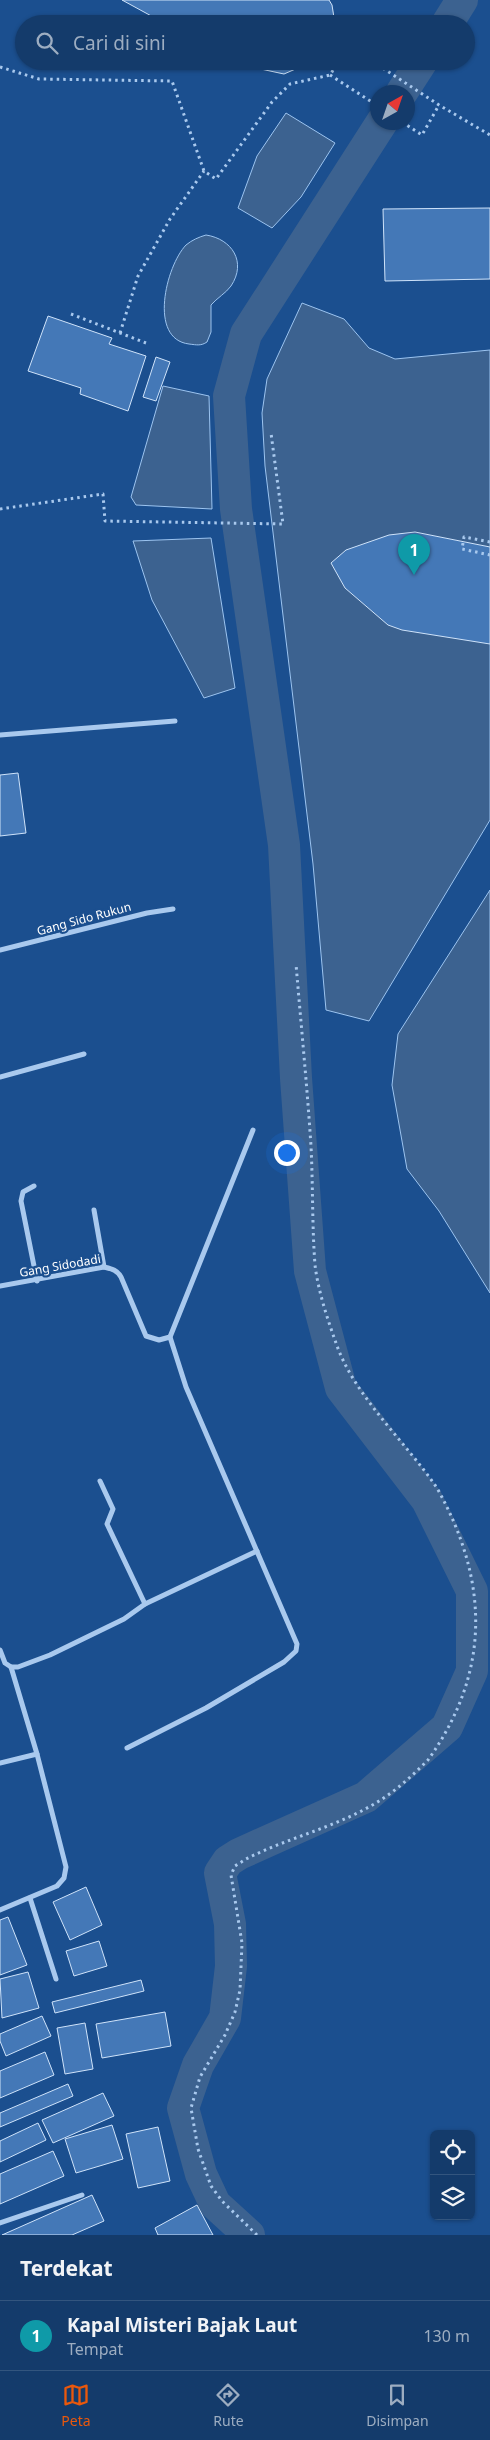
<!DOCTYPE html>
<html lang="id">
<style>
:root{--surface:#143b6b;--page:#1d4271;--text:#f1f3f6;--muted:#9dadc1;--line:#33557e;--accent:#ea580c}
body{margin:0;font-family:"Noto Sans",sans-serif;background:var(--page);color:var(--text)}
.controls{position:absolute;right:15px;bottom:15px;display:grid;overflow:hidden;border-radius:8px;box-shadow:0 1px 4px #0004}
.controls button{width:45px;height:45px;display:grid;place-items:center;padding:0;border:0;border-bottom:1px solid var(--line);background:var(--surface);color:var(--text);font:25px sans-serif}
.compass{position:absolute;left:370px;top:85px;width:45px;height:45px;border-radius:50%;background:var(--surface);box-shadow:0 1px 4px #0004;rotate:40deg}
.you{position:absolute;left:286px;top:1152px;width:18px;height:18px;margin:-12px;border:4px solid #fff;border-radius:50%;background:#1a73e8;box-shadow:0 0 0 8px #1a73e833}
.badge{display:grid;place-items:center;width:32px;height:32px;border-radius:50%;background:var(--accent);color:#fff;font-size:16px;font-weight:700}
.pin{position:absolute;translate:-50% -41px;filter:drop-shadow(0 1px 2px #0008)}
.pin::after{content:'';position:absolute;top:26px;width:18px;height:15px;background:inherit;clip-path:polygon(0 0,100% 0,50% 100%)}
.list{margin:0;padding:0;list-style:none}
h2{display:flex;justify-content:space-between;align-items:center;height:65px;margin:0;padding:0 20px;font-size:21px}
h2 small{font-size:16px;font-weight:400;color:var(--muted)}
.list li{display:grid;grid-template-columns:32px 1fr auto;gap:15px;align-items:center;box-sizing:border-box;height:70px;padding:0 20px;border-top:1px solid var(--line)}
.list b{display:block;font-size:19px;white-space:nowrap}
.list p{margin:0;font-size:16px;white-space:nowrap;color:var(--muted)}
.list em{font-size:16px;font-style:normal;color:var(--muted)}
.icon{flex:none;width:28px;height:28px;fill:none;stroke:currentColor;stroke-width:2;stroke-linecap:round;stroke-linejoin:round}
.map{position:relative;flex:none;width:490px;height:2235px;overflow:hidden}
.search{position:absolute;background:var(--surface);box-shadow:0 1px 4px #0004;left:15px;right:15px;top:15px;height:55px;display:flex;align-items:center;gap:12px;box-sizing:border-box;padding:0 18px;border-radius:28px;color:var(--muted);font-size:19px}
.sheet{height:135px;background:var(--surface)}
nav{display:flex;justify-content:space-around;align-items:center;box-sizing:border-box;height:70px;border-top:1px solid var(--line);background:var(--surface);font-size:14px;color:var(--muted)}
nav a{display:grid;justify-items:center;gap:2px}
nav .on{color:var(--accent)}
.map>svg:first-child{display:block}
.water{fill:#3c6290;stroke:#9cc4f0}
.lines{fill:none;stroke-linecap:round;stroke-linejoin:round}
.canal{stroke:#3c6290;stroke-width:32}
.building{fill:#4478b7;stroke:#cfe3fa}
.path{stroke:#a9c9ee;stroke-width:3;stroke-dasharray:2.5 4;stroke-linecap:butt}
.street{stroke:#a9c9ee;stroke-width:5}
.labels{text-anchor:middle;stroke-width:4.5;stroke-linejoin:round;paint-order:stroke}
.street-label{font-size:12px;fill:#fff;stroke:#1b4f8f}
</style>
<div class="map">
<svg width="490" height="2235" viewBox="0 0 490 2235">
<rect width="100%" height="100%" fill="#1b4f8f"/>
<g class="water">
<polygon points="286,113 335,143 301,197 272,228 238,208 257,156"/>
<path d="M206 235C232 239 247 262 231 286 226 293 217 298 211 305V332L207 342C201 346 197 345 189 344 148 339 166 266 186 245 192 240 199 237 206 235Z"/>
<polygon points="302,303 344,319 369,348 395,359 490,350 490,820 369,1021 326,1010 313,864 265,466 262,413 267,379"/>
<polygon points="163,386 209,396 212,509 136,505 131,497"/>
<polygon points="211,538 235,688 204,698 152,600 133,541"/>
<polygon points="490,890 490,1293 439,1211 407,1169 392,1085 398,1034"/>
</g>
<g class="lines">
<g class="canal">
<polyline points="447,24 462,0"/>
<polyline points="402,92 422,61"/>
<polyline points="249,2235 215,2204 201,2174 183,2108 198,2065 225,2018 231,1966 230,1924 220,1873 228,1861 239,1854 366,1797 447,1727 472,1671 472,1591 427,1500 341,1388 310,1271 296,1078 284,845 236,509 229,396 246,334 382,122"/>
</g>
</g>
<g class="building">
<polygon points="122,0 329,0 332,5 335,24 166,24"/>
<polygon points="235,61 314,61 284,74 242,65"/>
<polygon points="490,208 490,279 385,281 383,209"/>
<polygon points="48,316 112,338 109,344 146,356 128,411 80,394 81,388 28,371"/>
<polygon points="156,357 170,362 156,401 143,397"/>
<polygon points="415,532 490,547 490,644 402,630 388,625 345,588 331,563 346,550 389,535"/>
<polygon points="18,773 26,833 0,836 0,775"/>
<polygon points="86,1887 102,1925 70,1940 53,1902"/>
<polygon points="8,1917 27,1965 0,1975 0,1920"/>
<polygon points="99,1941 107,1966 74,1976 66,1951"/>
<polygon points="28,1972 39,2008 2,2018 0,1979"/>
<polygon points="141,1980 144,1991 55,2013 52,2002"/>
<polygon points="165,2012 171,2046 102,2058 96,2024"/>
<polygon points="42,2016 51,2036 6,2056 0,2041 0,2034"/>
<polygon points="85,2023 93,2069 65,2074 57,2028"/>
<polygon points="45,2052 54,2075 0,2098 0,2071"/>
<polygon points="68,2084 73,2096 0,2127 0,2113"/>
<polygon points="103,2093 114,2116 53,2143 42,2120"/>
<polygon points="38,2123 46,2140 0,2162 0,2141"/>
<polygon points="112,2125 123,2159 76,2173 65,2139"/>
<polygon points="158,2127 170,2181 138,2188 126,2134"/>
<polygon points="53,2151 64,2176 0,2204 0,2174"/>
<polygon points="92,2195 104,2221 72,2235 2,2235"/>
<polygon points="197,2205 213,2235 158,2235 155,2228"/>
</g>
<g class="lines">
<g class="path">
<polyline points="372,61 439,105 490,135"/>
<polyline points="0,67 39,79 172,81 204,171 216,179 272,102 290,84 330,75 339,61"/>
<polyline points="330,75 378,106"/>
<polyline points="402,122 422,135 439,105"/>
<polyline points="71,314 146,343"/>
<polyline points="120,333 138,276 170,219 204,171"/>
<polyline points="0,509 103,494 105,521 283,524 271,433"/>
<polyline points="490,542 464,537 462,549 490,555"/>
<path d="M257 2235 222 2201 211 2186 198 2149 191 2108 200 2077 225 2035 235 2012 240 1990 242 1943 231 1875 235 1866 246 1859C289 1837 338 1827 379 1801 397 1790 414 1774 428 1760 490 1673 490 1583 437 1488 405 1441 354 1396 336 1343 327 1318 318 1290 315 1265 312 1225 313 1186 311 1146 307 1085 301 1024 296 964"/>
</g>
<g class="street">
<polyline points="0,735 175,721"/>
<polyline points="0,950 147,913 173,909"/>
<polyline points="0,1077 84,1054"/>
<polyline points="34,1186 23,1192 21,1201 37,1281"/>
<polyline points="94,1210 104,1267"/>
<path d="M0 1286 104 1267C112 1269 117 1270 121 1277L146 1336 159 1340 170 1337"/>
<polyline points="100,1481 113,1509 107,1524 145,1604"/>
<polyline points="0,1650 5,1663 11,1667 37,1754 66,1867 64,1878 57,1886 0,1910"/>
<polyline points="11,1667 18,1667 50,1655 124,1619 145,1604 257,1551"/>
<polyline points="127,1748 206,1708 284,1662 296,1651 297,1644 186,1387 170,1337 253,1130"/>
<polyline points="0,1763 37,1754"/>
<polyline points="30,1898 56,1979"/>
<polyline points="0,2223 82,2195"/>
</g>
</g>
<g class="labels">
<g class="street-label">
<text transform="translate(84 919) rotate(-15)" y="4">Gang Sido Rukun</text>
<text transform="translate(60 1266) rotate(-10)" y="4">Gang Sidodadi</text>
</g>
</g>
</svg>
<div class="controls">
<button><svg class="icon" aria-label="locate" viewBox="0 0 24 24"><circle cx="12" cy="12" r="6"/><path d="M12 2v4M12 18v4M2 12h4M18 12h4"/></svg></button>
<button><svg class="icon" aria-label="layers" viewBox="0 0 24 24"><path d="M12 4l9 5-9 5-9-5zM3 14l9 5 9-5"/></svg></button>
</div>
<svg class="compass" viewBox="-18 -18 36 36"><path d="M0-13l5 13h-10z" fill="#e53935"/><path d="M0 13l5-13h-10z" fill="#9dadc1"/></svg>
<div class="you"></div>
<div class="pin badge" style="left:414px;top:575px;background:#0f9aa8">1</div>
<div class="search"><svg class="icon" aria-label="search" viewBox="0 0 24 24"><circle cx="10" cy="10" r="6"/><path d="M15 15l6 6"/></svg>Cari di sini</div>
</div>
<section class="sheet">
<h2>Terdekat<small></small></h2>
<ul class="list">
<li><span class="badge" style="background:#0f9aa8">1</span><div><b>Kapal Misteri Bajak Laut</b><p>Tempat</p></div><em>130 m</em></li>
</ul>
</section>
<nav>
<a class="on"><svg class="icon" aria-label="map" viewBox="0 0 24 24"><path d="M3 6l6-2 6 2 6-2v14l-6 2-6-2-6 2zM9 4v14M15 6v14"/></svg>Peta</a>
<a><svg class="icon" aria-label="directions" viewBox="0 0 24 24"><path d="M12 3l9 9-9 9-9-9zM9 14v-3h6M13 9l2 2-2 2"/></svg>Rute</a>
<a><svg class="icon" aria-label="saved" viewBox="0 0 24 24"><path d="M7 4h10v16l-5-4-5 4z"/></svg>Disimpan</a>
</nav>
